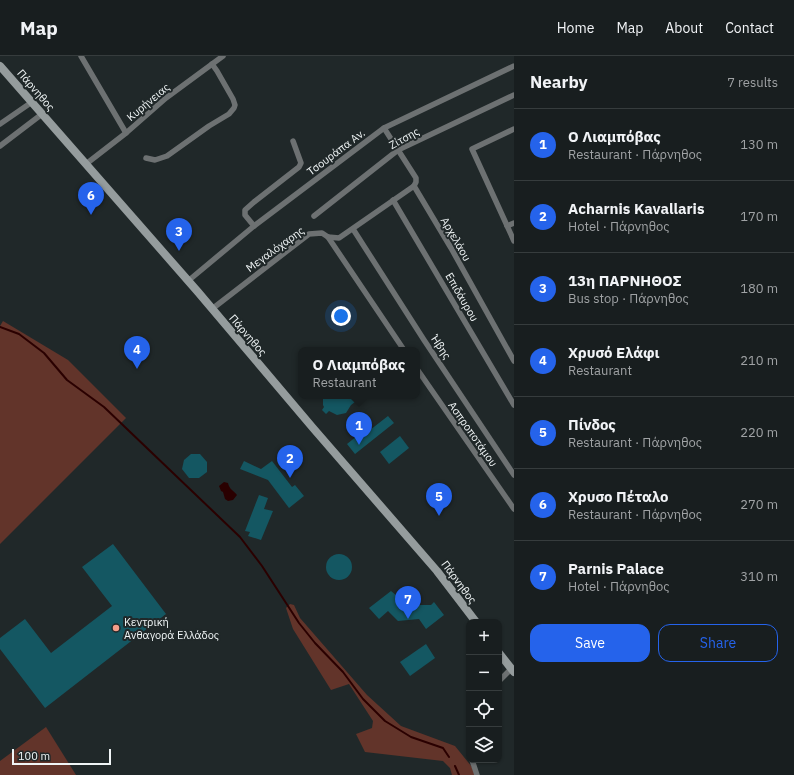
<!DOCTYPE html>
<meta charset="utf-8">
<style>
:root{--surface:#181e1f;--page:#212728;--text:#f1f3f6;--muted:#9fa2a4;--line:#363c3d;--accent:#2563eb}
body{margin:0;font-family:"IBM Plex Sans",sans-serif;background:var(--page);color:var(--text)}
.controls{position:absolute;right:12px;bottom:12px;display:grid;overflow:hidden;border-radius:8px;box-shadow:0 1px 3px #0004}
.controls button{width:36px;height:36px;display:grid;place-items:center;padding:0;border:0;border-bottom:1px solid var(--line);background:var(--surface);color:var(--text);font:20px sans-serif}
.scale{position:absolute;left:12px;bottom:10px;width:99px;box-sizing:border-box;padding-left:4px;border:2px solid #f0f5f6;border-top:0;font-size:11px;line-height:14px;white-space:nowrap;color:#f0f5f6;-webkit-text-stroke:3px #202829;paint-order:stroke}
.you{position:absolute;left:341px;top:260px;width:14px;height:14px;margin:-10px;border:3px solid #fff;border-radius:50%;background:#1a73e8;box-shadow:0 0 0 6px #1a73e833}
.badge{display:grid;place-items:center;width:26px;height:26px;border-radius:50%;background:var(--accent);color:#fff;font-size:13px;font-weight:700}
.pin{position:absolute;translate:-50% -33px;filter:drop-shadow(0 1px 2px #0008)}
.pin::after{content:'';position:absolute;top:21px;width:14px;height:12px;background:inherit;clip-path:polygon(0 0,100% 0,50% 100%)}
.popup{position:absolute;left:298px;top:291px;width:122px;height:52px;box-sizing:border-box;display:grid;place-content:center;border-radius:8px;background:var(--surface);filter:drop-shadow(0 1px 3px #0005);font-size:13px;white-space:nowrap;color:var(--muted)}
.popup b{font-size:15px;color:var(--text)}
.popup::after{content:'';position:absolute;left:50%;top:100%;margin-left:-8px;border:8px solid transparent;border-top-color:var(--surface)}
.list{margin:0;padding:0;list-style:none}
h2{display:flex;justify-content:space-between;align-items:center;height:52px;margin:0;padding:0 16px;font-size:17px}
h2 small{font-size:13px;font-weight:400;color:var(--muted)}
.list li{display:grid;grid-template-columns:26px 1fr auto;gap:12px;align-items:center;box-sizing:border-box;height:72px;padding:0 16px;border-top:1px solid var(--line)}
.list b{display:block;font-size:15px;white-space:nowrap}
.list p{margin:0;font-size:13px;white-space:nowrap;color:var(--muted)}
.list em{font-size:13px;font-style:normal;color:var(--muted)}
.actions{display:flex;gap:8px;padding:12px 16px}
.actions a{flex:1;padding:9px 0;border:1px solid var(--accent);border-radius:12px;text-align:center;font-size:14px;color:var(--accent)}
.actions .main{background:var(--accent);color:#fff}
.icon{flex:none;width:22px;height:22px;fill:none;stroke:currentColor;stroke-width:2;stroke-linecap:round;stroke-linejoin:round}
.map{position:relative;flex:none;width:514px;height:719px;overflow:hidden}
header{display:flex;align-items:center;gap:24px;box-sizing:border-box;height:56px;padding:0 20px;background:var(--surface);border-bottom:1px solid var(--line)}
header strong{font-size:19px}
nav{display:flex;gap:22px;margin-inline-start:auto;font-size:14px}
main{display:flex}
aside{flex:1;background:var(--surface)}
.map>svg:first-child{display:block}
.green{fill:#62342a}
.water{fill:#2a0000}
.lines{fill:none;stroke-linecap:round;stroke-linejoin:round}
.stream{stroke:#2a0000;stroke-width:2}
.building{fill:#145762}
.minor{stroke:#6d7172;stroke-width:5.5}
.secondary{stroke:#959c9d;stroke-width:8}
.poi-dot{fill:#f49e8a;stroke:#202829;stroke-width:1.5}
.labels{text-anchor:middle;stroke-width:4;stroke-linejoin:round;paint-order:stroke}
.street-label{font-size:11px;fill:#f0f5f6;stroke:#202829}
.poi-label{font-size:11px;fill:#f0f5f6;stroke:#202829;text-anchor:start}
</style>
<header>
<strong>Map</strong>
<nav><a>Home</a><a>Map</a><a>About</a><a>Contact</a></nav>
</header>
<main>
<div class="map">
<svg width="514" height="719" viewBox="0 0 514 719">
<rect width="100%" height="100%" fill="#202829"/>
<g class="green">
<polygon points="3,265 68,304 126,362 0,488 0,270"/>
<polygon points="290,548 294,549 300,562 367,639 401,670 455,690 472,711 475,719 452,719 450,712 443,705 365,696 356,678 372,672 373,665 349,628 331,634 293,573 286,552"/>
<polygon points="46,671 76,719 0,719 0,705"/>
</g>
<path class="water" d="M224 426 228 427C229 433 234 435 237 439L233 444 228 445 225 443 223 436 221 435 219 430Z"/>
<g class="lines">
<g class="stream">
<polyline points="0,271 19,278 44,297 67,324 104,351 240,481 262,510 299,567 315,587 343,616 363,643 385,665 411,681 443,692 449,701"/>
<polyline points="455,710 459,719"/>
</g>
</g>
<g class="building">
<polygon points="323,340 363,340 351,349 346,357 337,359 329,355 326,358 322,354 324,351 323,349"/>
<polygon points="388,360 394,367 355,398 347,388 367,372 370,374"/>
<polygon points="400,380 409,392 389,408 380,396"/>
<polygon points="191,398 200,398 207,406 207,416 199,422 189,422 182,413 184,404"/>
<polygon points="244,405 261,413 272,405 292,431 295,429 304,440 289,452 268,424 240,413"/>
<polygon points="259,439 268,442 264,453 273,455 261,484 248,480 250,476 245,475"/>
<polygon points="113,488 166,558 45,652 0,593 0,582 25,563 51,597 112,550 82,511"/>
<circle cx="339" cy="511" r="13"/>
<polygon points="391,535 397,540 419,544 419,549 431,549 434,546 444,559 426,573 419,563 398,565 388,555 379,563 369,552"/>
<polygon points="426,588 435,602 410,620 400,606"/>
</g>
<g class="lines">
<g class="minor">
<polyline points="81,0 126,77"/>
<polyline points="0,68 32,46"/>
<polyline points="384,72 416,122 416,126 414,130"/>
<polyline points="514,73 472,93 514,185"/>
<polyline points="0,90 42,58"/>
<polyline points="146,102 155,104 167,100 209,70 229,58 234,52 235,49 233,43 217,15 212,8"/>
<polyline points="86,108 126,77 166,42 223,0"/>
<polyline points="414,130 451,192 514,305"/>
<polyline points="393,144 514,349"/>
<polyline points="314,160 398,94 514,39"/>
<polyline points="254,170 245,159 245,154 254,146 299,111 301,107 293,85"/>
<polyline points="507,170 514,167"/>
<polyline points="353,173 424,284 514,419"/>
<polyline points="328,181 404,294"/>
<polyline points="188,225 254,170 384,72 514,10"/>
<polyline points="212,253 309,178 322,177 328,181 339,182 414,130"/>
<polyline points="417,313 514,453"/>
<polyline points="499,625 511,613"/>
<polyline points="472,704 477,719"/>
</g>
<g class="secondary">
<polyline points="0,10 198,236 313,372 437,515 476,566"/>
<polyline points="499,597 514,616"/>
</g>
</g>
<circle class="poi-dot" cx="116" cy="572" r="4"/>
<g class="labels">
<g class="street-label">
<text transform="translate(36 34) rotate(49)" y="4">Πάρνηθος</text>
<text transform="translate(148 46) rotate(-40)" y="4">Κυρήνειας</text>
<text transform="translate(404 82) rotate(-29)" y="4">Ζίτσης</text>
<text transform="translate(336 96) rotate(-37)" y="4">Τσουράπα Αν.</text>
<text transform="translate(456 183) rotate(60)" y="4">Αρχελάου</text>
<text transform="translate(275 193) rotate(-36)" y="4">Μεγαλόχαρης</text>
<text transform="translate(462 241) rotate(60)" y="4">Επιδάυρου</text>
<text transform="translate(248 279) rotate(49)" y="4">Πάρνηθος</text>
<text transform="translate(441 291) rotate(56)" y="4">Ήβης</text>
<text transform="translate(473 378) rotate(55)" y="4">Ασπροποτάμου</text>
<text transform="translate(459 526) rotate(53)" y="4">Πάρνηθος</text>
</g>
<g class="poi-label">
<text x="124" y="570">Κεντρική<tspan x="124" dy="13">Ανθαγορά Ελλάδος</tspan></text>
</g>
</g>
</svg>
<div class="controls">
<button>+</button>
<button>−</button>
<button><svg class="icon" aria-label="locate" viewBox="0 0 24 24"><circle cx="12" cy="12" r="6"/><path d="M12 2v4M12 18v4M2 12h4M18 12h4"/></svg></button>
<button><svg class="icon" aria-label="layers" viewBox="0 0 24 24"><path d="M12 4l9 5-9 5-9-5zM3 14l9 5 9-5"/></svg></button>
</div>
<div class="scale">100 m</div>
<div class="you"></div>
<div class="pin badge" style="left:359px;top:389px">1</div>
<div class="popup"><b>Ο Λιαμπόβας</b>Restaurant</div>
<div class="pin badge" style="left:290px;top:422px">2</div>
<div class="pin badge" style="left:179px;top:195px">3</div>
<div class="pin badge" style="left:137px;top:313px">4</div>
<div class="pin badge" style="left:439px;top:460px">5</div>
<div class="pin badge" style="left:91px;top:159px">6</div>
<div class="pin badge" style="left:408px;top:563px">7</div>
</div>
<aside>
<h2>Nearby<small>7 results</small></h2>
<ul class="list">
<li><span class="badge">1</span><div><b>Ο Λιαμπόβας</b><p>Restaurant · Πάρνηθος</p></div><em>130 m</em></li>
<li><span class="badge">2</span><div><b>Acharnis Kavallaris</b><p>Hotel · Πάρνηθος</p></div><em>170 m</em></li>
<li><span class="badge">3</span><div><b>13η ΠΑΡΝΗΘΟΣ</b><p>Bus stop · Πάρνηθος</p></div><em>180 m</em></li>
<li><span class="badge">4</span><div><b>Χρυσό Ελάφι</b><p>Restaurant</p></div><em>210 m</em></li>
<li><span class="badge">5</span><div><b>Πίνδος</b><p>Restaurant · Πάρνηθος</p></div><em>220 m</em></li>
<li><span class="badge">6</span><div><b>Χρυσο Πέταλο</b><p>Restaurant · Πάρνηθος</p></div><em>270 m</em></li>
<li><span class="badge">7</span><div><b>Parnis Palace</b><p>Hotel · Πάρνηθος</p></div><em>310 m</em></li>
</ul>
<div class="actions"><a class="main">Save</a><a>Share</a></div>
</aside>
</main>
